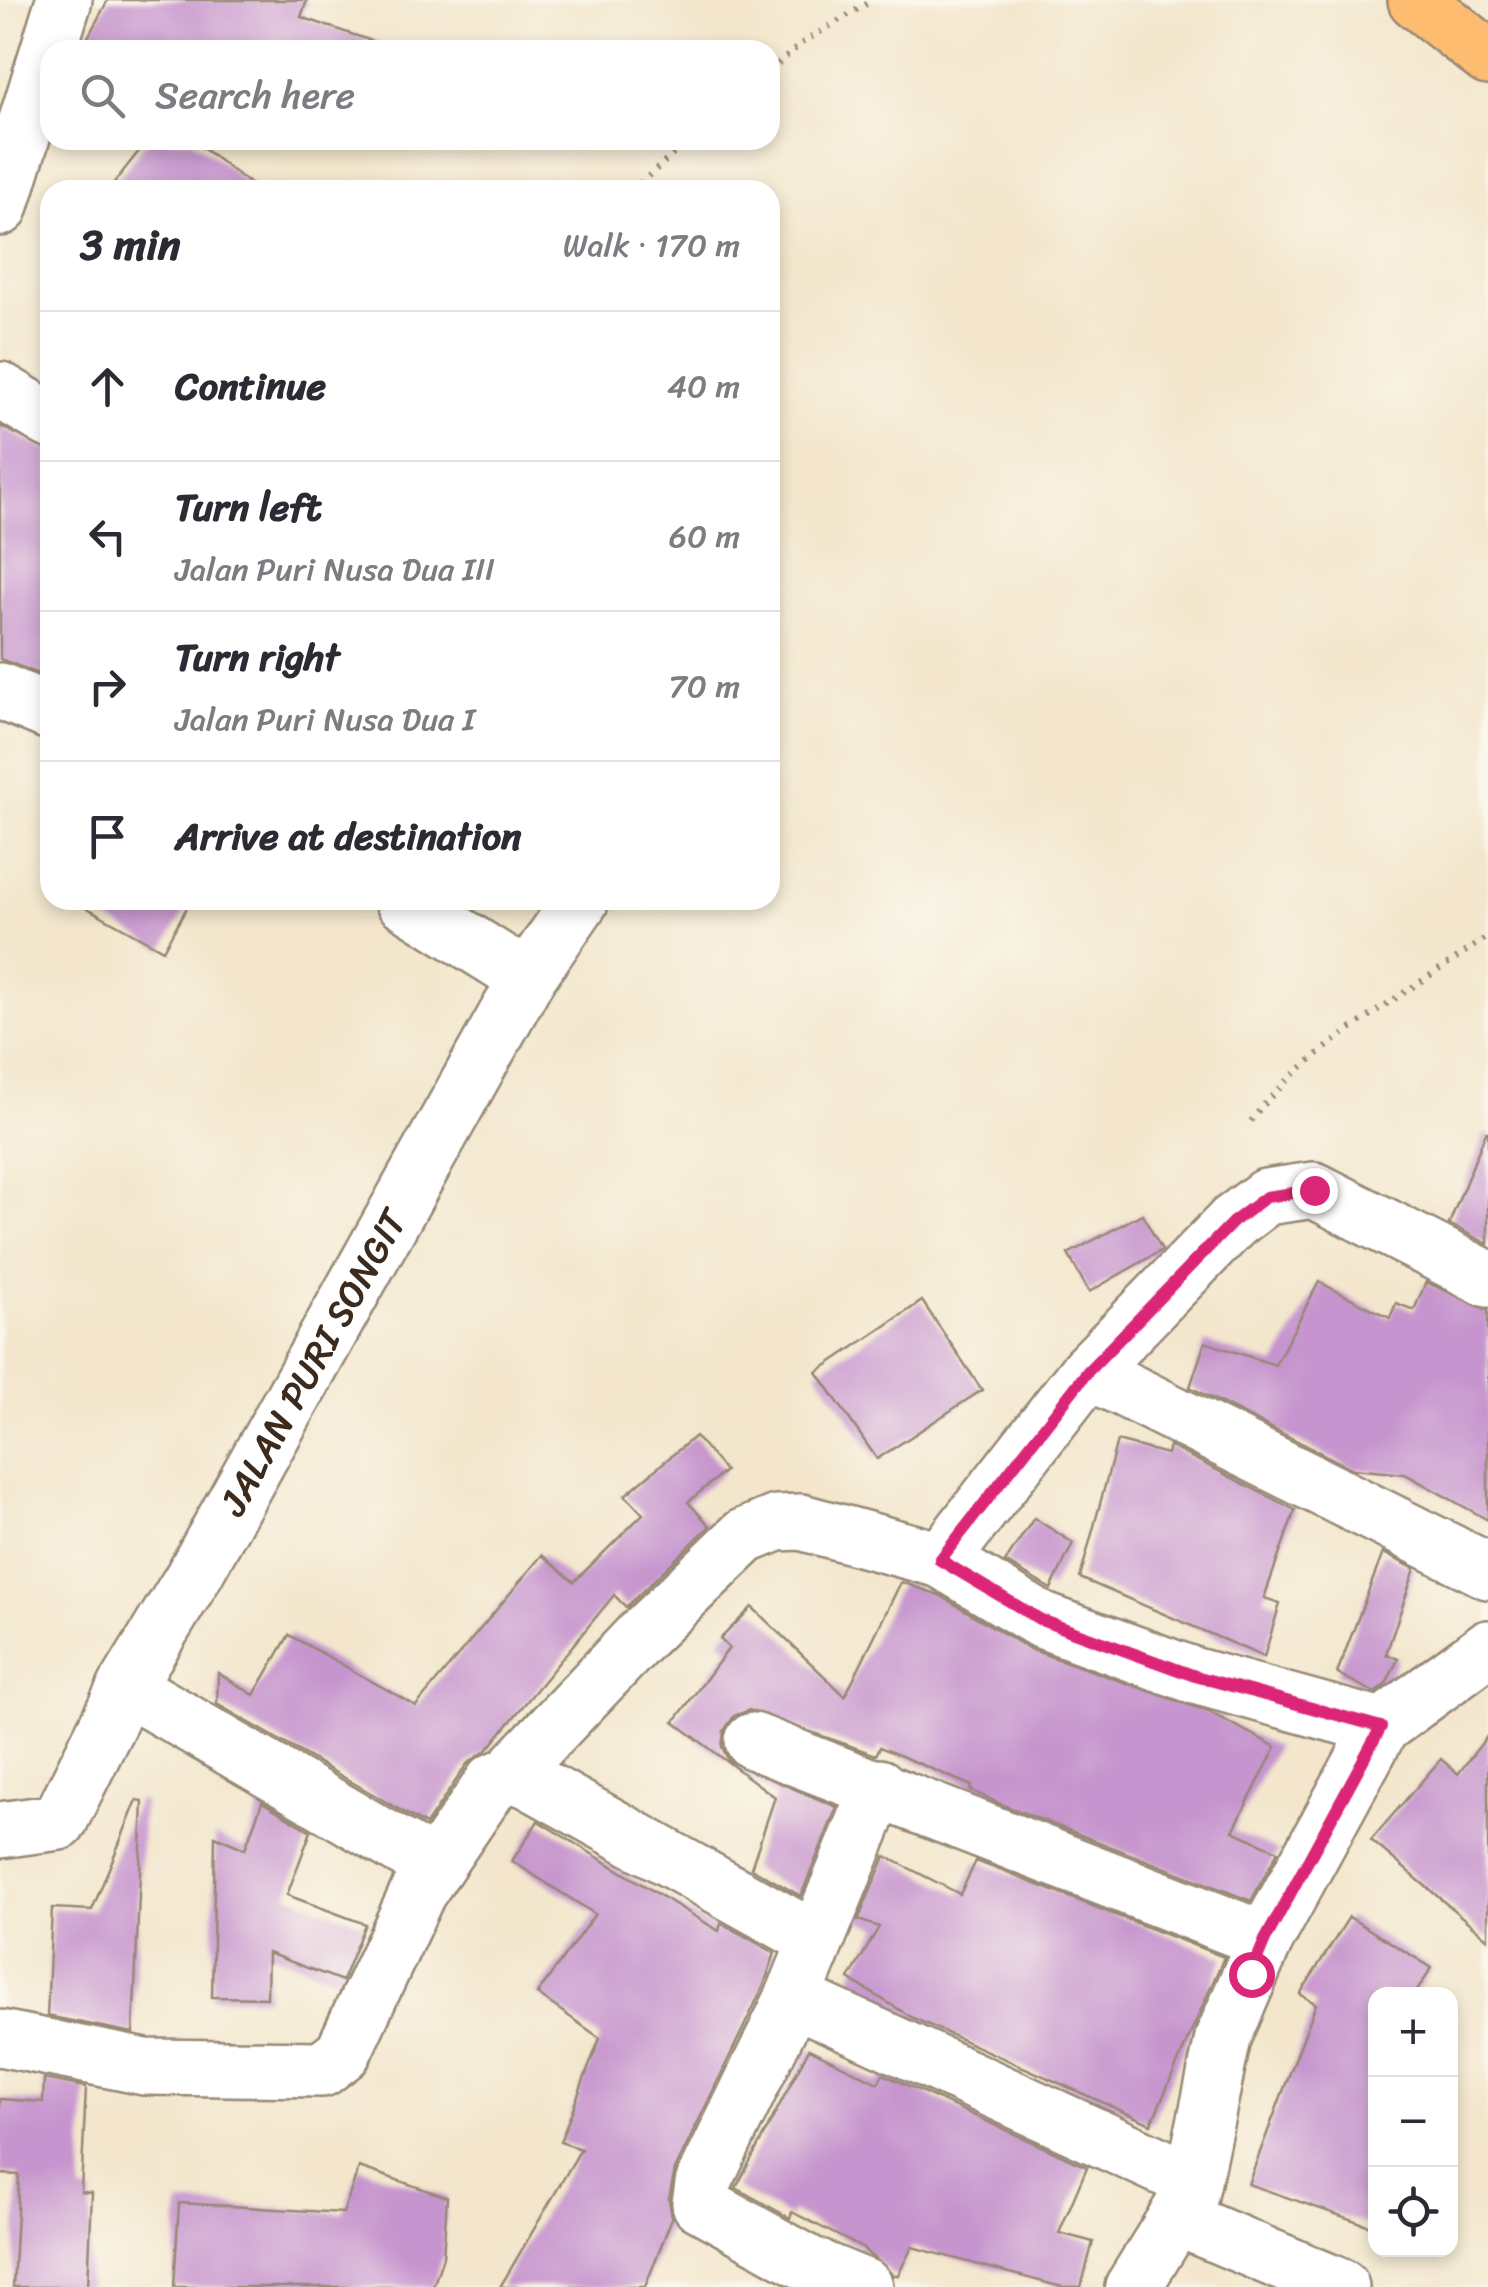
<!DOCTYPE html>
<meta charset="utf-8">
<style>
:root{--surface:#fff;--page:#f7f7f7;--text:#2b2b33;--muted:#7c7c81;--line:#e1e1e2}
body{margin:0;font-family:Sriracha,sans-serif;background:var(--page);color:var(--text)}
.controls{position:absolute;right:30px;bottom:30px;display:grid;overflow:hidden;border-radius:20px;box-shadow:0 5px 15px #0003}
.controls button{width:90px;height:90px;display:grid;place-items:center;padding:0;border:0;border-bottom:2px solid var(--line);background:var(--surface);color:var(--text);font:50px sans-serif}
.stop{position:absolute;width:30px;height:30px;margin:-22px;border:8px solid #db2777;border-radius:50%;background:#fff}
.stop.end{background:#db2777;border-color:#fff;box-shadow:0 2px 10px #0008}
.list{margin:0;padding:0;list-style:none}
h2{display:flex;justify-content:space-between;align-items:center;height:130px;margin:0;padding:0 40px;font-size:42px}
h2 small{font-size:32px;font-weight:400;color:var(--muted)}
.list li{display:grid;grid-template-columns:65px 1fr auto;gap:30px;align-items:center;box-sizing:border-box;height:150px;padding:0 40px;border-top:2px solid var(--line)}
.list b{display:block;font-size:38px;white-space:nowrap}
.list p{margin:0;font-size:32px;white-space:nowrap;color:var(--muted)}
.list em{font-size:32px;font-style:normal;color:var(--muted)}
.icon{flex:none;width:55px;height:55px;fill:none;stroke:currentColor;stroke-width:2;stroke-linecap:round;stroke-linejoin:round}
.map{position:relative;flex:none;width:1488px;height:2287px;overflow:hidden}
.search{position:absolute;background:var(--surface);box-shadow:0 5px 15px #0003;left:40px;top:40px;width:740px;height:110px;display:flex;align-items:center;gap:25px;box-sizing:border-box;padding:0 35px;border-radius:30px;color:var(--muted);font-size:38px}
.panel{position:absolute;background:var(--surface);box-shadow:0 5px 15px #0003;left:40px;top:180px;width:740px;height:730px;border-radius:30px}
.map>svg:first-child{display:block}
.building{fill:#c694ce}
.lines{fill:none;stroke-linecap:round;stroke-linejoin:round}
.street-casing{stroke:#978875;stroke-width:60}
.highway-casing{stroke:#978875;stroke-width:60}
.path{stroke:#978875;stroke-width:6;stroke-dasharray:2.5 8;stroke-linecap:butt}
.street{stroke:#fff;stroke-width:55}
.highway{stroke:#fdbc6f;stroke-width:55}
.route{stroke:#db2777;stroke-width:12}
.labels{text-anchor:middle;stroke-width:8;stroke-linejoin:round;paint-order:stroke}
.street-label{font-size:38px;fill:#3b2a1e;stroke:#fbf7ec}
</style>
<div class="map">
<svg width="1488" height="2287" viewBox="0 0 1488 2287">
<rect width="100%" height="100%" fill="#fbf7ec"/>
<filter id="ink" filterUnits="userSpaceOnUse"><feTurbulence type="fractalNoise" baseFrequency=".01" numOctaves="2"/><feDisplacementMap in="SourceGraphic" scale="20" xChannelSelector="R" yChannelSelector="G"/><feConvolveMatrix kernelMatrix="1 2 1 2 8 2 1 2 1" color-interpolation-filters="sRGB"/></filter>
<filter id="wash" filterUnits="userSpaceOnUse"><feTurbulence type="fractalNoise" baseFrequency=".0048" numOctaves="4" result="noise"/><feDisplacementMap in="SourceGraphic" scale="40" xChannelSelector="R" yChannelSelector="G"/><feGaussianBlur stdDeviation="2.25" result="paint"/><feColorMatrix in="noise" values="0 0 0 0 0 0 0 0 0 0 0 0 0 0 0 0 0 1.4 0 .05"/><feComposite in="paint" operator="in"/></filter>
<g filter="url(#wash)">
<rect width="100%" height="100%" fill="#f3e6cc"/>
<g id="blocks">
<g class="building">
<polygon points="108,0 307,0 301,17 378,43 377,50 81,50"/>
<polygon points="148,140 192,140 258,190 108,190"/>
<polygon points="0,426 50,451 50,678 0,659"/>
<polygon points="73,900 191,900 163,950"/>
<polygon points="1486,1132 1488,1132 1488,1244 1449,1224"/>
<polygon points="1142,1214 1162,1250 1089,1292 1068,1254"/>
<polygon points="1319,1282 1390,1318 1396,1303 1414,1310 1426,1282 1488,1310 1488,1520 1405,1474 1353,1469 1190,1387 1205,1342 1275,1365"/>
<polygon points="922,1301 982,1390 877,1459 817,1372"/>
<polygon points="695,1436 725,1471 688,1502 710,1526 626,1607 614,1595 487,1750 467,1764 426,1825 217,1704 218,1673 254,1695 289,1635 416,1706 542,1555 574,1582 643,1514 625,1495"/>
<polygon points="1117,1441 1167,1454 1169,1446 1295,1510 1264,1598 1280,1603 1264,1657 1080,1578"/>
<polygon points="1034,1518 1073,1543 1051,1589 1005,1562"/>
<polygon points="1383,1553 1415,1569 1386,1654 1398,1659 1386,1684 1375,1693 1337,1673"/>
<polygon points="901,1582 939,1595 1030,1649 1209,1712 1276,1747 1233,1831 1278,1851 1251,1901 998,1803 970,1790 972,1786 880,1747 876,1755 749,1710 734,1716 724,1731 722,1747 729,1761 837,1807 801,1896 751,1868 775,1797 674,1722 729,1648 720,1639 752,1607 845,1696"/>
<polygon points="1488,1735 1488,1939 1371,1840 1441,1759 1458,1774"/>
<polygon points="137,1800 143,1801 133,2033 47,2016 52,1908 92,1910"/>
<polygon points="262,1802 311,1831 287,1895 365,1924 342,1981 268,1953 267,1998 212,1997 215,1836 245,1849"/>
<polygon points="538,1821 719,1931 721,1923 775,1953 764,1985 675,2170 669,2199 672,2218 645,2287 500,2287 581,2149 560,2142 600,2038 537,1994 595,1914 512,1861"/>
<polygon points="885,1856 960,1894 976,1861 1224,1957 1151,2124 913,2018 849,1979 879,1927 858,1920"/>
<polygon points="1349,1917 1432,1968 1415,1994 1376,1994 1376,2228 1248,2184 1316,2004 1300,1994"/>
<polygon points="809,2049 878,2083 883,2074 1087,2167 1059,2233 1093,2242 1081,2287 1062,2287 912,2247 898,2275 893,2275 862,2248 792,2212 790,2218 736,2188"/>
<polygon points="44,2079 86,2087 81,2192 92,2193 88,2287 13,2287 19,2175 0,2174 0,2099 43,2102"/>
<polygon points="359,2167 447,2197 443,2257 433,2287 174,2287 179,2203 343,2213"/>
</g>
</g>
</g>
<g filter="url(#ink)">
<use href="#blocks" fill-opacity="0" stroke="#978875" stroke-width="2.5"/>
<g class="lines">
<defs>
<g id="street">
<polyline points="0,208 64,0"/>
<polyline points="0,390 50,420"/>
<polyline points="0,691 50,712"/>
<polyline points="527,978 581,900"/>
<polyline points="1088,1371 1488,1571"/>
<polyline points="941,1560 1088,1371 1233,1222 1266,1197 1314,1190 1488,1279"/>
<polyline points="126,1687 435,1867"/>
<polyline points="753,1741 1265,1940"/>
<polyline points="510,1774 528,1780 816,1940"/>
<path id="s1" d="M0 1830 59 1822 126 1687 193 1577 527 978 403 900"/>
<polyline points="793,1998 1193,2181"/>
<polyline points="0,2038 145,2067 322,2069 343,2053 418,1892 493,1782 510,1774 642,1635 745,1536 777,1523 801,1522 941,1560 1041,1620 1195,1676 1381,1727"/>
<polyline points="1177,2218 1341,2287"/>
<polyline points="865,2287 811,2265 700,2204 703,2184 793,1998 879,1787"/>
<polyline points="1133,2287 1190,2195 1223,2038 1265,1940 1381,1727 1488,1648"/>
</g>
<polyline id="highway" points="1416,0 1488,57"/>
</defs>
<use href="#street" class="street-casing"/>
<use href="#highway" class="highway-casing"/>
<g class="path">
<polyline points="770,71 802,43 873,0"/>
<polyline points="632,190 690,140"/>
<path d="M1251 1121C1305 1048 1413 990 1488 936"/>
</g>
<use href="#street" class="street"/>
<use href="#highway" class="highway"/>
</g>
</g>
<g class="lines" filter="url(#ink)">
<polyline class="route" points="1251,1974 1265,1940 1381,1727 1195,1676 1041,1620 940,1560 1088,1371 1233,1222 1266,1197 1314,1190"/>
</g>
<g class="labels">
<g class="street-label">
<text dy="13" stroke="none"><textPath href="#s1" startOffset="585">JALAN PURI SONGIT</textPath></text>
</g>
</g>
</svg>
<div class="controls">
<button>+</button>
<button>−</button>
<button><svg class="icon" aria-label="locate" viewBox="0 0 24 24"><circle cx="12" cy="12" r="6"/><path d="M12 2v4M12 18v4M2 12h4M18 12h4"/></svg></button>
</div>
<div class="stop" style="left:1251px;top:1974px"></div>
<div class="stop end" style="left:1314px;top:1190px"></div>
<div class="search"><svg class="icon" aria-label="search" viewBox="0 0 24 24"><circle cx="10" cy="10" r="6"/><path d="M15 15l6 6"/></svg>Search here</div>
<section class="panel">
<h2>3 min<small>Walk · 170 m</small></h2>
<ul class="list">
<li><svg class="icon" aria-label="ahead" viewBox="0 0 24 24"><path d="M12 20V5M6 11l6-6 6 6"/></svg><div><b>Continue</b></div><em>40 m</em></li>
<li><svg class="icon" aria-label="left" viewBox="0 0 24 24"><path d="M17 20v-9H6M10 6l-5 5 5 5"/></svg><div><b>Turn left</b><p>Jalan Puri Nusa Dua III</p></div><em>60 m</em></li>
<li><svg class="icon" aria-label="right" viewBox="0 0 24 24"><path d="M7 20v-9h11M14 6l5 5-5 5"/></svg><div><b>Turn right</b><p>Jalan Puri Nusa Dua I</p></div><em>70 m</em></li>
<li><svg class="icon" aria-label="arrive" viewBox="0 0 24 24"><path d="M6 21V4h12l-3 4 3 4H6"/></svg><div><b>Arrive at destination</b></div></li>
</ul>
</section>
</div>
